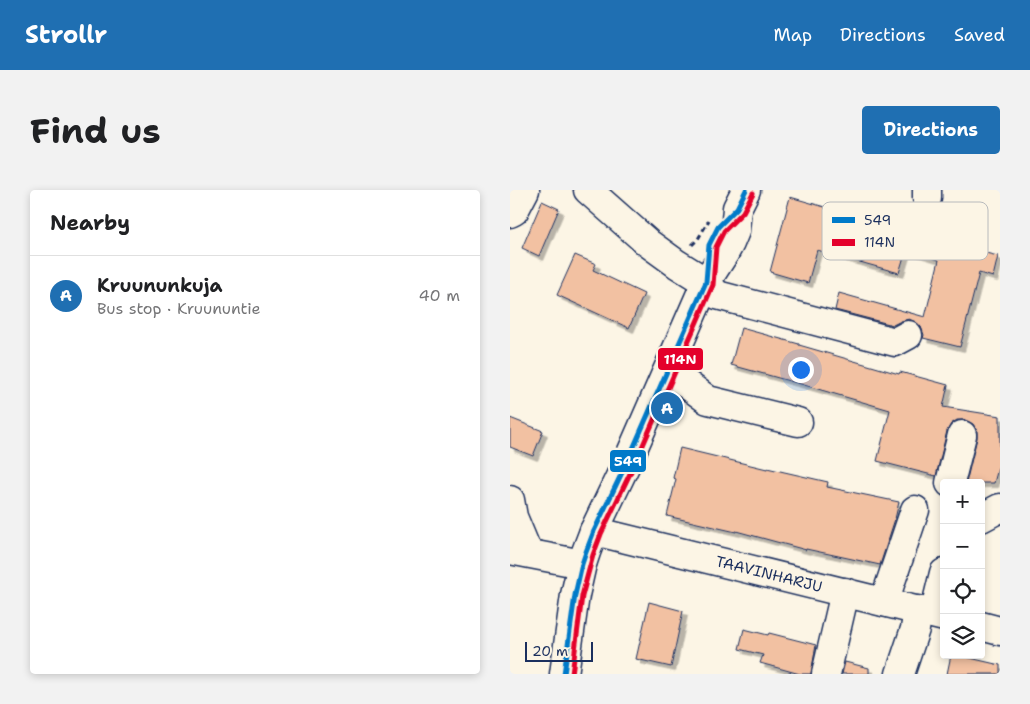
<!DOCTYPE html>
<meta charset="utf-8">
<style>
:root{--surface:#fff;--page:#f2f2f2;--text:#202124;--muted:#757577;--line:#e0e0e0;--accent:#1f6fb2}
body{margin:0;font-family:"Shantell Sans",sans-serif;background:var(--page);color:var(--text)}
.controls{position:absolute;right:15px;bottom:15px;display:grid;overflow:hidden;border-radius:5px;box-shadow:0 2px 8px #0003}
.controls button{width:45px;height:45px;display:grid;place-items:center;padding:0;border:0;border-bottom:1px solid var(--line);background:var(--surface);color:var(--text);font:25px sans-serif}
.scale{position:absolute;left:15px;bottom:12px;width:68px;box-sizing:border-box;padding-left:5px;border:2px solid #1b2f5e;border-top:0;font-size:14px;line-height:18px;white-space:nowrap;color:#1b2f5e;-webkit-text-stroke:4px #fcf5e5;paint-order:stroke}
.you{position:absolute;left:290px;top:179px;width:18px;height:18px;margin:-12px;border:4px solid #fff;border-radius:50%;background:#1a73e8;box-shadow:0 0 0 8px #1a73e833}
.badge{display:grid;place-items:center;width:32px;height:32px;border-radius:50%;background:var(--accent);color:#fff;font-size:16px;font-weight:700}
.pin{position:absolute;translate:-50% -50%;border:2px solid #fff;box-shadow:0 1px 5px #0006}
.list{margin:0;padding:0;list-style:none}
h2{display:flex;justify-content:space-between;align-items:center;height:65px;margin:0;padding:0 20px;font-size:21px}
h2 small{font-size:16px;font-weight:400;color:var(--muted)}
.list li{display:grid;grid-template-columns:32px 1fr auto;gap:15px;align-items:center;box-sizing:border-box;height:80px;padding:0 20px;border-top:1px solid var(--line)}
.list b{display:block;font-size:19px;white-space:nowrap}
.list p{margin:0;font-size:16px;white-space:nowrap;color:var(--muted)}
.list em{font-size:16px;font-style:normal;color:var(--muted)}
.icon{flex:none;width:28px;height:28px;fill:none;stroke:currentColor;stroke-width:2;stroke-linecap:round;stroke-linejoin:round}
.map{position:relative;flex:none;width:490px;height:484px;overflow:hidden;border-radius:5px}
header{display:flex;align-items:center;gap:30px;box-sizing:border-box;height:70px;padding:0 25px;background:var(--accent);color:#fff}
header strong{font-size:24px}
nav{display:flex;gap:28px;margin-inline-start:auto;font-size:18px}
.intro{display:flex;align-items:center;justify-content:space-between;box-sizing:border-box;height:120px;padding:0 30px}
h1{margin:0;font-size:35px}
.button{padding:12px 22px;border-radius:5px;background:var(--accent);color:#fff;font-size:18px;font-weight:700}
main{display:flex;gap:30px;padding:0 30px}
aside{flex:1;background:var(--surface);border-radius:5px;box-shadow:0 2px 8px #0003}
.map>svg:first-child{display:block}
.building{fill:#f2c1a2;stroke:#1b2f5e;filter:url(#shadow)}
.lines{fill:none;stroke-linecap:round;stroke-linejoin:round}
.minor-casing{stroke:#1b2f5e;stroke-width:31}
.path{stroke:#1b2f5e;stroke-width:3;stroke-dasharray:5 4;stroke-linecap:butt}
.minor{stroke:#fcf5e5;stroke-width:28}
.bus-1-casing{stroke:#fcf5e5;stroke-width:9}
.bus-2-casing{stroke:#fcf5e5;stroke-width:9}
.bus-1{stroke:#007ac9;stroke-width:5}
.bus-2{stroke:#e4002b;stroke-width:5}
.labels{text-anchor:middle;stroke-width:4;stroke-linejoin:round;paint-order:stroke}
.street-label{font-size:15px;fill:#1b2f5e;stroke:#fcf5e5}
.key{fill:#fcf5e5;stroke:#b8babc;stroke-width:1}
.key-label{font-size:14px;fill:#1b2f5e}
.line-badge{stroke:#fcf5e5;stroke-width:2}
.badge-label{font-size:14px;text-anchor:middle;font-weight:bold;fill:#fff}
</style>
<header>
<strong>Strollr</strong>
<nav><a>Map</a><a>Directions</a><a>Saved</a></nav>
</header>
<div class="intro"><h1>Find us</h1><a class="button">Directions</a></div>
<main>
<aside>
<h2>Nearby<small></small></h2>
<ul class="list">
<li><span class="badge">A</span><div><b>Kruununkuja</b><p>Bus stop · Kruununtie</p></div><em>40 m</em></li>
</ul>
</aside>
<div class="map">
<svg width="490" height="484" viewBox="0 0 490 484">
<defs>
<filter id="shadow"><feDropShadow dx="4.5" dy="4.5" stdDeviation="0" flood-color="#0004"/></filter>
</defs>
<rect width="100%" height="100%" fill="#fcf5e5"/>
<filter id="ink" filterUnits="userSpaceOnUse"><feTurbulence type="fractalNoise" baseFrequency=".02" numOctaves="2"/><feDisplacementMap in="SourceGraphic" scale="10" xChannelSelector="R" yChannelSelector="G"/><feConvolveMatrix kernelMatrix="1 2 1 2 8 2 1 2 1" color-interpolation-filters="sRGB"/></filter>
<g filter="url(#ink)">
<g class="building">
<polygon points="280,7 346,26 347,24 412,42 410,47 488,66 483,87 469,83 450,157 413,148 414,145 411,137 406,132 399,129 391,131 383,135 325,120 329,103 415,127 429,70 396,60 389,83 307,60 298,93 260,82"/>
<polygon points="32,11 49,19 29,66 12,58"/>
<polygon points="65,65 86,74 83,80 134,104 119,138 47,105"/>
<polygon points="231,138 289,154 289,155 389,184 390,182 438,195 433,217 490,226 490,271 484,293 456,293 467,248 467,241 463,234 455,230 447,230 441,234 437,241 426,286 367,271 380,220 294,195 221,175"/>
<polygon points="0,228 33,241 23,266 0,257"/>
<polygon points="170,258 257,279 257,278 318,292 317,297 389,312 385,329 370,375 296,359 296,360 226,341 226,342 157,326 166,289 163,288"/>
<polygon points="139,412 173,421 161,477 126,469"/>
<polygon points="234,439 258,445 259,443 306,455 301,484 290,484 250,473 253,465 229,459"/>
<polygon points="441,465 447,465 490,475 490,484 437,484"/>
<polygon points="335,472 359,478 359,484 332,484"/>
</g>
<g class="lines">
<defs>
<g id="minor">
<polyline points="78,0 138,53 167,74 196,92 207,105 385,152 398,145"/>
<polyline points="417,0 417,8"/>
<polyline points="0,23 4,21 15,0"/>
<polyline points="156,184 171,190 198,210 288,232"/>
<polyline points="440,293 452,245"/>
<polyline points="0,310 3,327 18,363"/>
<polyline points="471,328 490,318"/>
<polyline points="84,341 434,427"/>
<polyline points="0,360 72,374"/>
<polyline points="374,412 405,320"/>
<polyline points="424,424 434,383"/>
<polyline points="471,436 490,441"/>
<polyline points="54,484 65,405 72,374 76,362 84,341 119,268 196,92 214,64 220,53 225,41 227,18 236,0"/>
<polyline points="316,484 335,402"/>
<polyline points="390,484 405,439 408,420"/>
</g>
</defs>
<use href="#minor" class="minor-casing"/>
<polyline class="path" points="182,55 188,49 199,30"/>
<use href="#minor" class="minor"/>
<defs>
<polyline id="bus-1" points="54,484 65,405 72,374 76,362 84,341 119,268 196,92 199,55 208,37 227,18 236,0"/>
<polyline id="bus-2" points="62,484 72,406 83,365 91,344 126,271 203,95 206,57 214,41 233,22 243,3"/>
</defs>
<use href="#bus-1" class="bus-1-casing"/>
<use href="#bus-2" class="bus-2-casing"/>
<use href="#bus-1" class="bus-1"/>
<use href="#bus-2" class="bus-2"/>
</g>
</g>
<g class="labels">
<g class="street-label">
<text transform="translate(259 384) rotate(14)" y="5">TAAVINHARJU</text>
</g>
</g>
<rect x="312" y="12" width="166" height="58" rx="8" class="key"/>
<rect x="322" y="27" width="23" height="6" fill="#007ac9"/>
<rect x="322" y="49" width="23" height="7" fill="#e4002b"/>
<g class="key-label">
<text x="354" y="35">549</text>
<text x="354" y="57">114N</text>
</g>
<g class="line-badge">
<rect x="147" y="157" width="47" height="24" rx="5" fill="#e4002b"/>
<rect x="99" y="259" width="38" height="24" rx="5" fill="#007ac9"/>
</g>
<g class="badge-label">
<text x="170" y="174">114N</text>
<text x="118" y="276">549</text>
</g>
</svg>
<div class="controls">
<button>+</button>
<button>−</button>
<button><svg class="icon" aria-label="locate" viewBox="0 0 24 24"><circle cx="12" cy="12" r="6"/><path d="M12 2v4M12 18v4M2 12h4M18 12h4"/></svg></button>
<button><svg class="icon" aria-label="layers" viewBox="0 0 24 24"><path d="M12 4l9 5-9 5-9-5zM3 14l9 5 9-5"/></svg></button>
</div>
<div class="scale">20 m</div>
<div class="you"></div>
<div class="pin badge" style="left:157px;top:218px">A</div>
</div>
</main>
